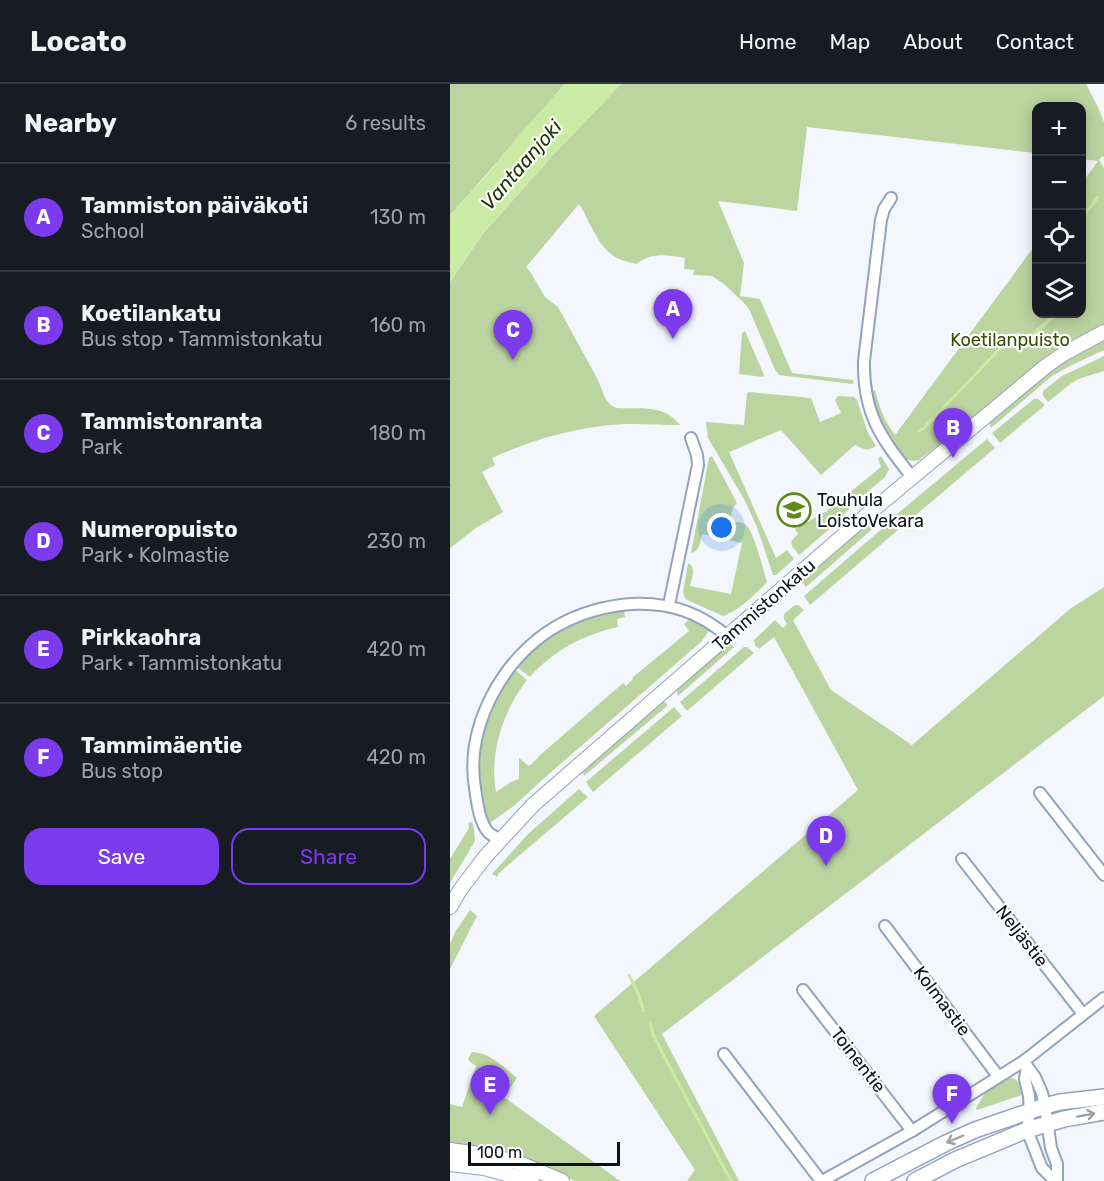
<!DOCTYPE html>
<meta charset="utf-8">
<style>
:root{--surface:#171b24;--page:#20242c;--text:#f1f3f6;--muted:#9ea1a6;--line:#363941;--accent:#7c3aed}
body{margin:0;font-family:Rubik,sans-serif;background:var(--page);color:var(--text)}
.controls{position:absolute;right:18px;top:18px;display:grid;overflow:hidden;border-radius:12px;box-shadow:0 3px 15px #0003}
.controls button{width:54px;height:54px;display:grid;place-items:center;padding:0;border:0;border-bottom:2px solid var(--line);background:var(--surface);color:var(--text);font:30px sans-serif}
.scale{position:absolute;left:18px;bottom:15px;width:152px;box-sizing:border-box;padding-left:6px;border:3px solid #0c111b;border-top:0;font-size:16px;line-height:21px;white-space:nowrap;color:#0c111b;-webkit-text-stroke:4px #fff;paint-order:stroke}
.you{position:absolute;left:272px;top:444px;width:21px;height:21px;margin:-15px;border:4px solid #fff;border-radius:50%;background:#1a73e8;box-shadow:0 0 0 9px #1a73e833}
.badge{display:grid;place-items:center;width:39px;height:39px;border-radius:50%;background:var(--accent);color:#fff;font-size:20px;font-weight:700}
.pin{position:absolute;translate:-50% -50px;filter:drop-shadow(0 2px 3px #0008)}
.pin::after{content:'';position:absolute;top:32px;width:21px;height:18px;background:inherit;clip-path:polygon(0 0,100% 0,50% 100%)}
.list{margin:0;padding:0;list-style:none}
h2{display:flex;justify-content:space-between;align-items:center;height:78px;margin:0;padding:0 24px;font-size:26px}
h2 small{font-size:20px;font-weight:400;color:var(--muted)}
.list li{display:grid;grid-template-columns:39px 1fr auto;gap:18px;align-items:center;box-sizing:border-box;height:108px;padding:0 24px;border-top:2px solid var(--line)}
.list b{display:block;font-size:22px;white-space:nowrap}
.list p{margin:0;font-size:20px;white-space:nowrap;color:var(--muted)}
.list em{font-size:20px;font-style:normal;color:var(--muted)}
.actions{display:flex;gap:12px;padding:18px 24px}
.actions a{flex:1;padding:14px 0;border:2px solid var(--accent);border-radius:18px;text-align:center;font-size:21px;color:var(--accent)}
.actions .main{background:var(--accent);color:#fff}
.icon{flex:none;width:33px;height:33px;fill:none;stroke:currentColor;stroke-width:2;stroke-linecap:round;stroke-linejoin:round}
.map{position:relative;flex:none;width:654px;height:1097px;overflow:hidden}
header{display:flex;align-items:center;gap:36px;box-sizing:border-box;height:84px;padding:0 30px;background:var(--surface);border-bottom:2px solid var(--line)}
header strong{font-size:28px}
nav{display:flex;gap:33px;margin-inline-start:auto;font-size:21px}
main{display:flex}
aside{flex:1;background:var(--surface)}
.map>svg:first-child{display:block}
.green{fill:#bcd4a0}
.water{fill:#caeba3}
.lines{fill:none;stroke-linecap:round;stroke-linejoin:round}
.stream{stroke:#caeba3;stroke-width:3}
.minor-casing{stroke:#94a2be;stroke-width:14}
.tertiary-casing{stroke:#94a2be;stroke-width:16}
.secondary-casing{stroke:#94a2be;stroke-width:18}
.minor{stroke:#fff;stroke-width:10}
.tertiary{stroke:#fff;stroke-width:14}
.secondary{stroke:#fff;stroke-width:15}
.oneway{stroke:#9ea0a4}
.labels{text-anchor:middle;stroke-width:4.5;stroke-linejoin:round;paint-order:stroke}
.park-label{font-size:18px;fill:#354f00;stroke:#fff}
.poi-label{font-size:18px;fill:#0c111b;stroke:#fff;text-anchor:start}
.street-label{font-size:18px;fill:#0c111b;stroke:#fff}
.water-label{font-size:20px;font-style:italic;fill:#233602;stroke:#fff}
</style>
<header>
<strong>Locato</strong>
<nav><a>Home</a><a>Map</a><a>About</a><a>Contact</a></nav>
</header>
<main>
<aside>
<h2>Nearby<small>6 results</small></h2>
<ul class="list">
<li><span class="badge">A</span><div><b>Tammiston päiväkoti</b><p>School</p></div><em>130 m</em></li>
<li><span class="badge">B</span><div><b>Koetilankatu</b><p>Bus stop · Tammistonkatu</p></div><em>160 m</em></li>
<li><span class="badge">C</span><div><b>Tammistonranta</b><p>Park</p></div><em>180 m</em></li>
<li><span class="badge">D</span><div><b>Numeropuisto</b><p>Park · Kolmastie</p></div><em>230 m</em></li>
<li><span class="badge">E</span><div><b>Pirkkaohra</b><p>Park · Tammistonkatu</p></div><em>420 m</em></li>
<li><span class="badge">F</span><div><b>Tammimäentie</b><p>Bus stop</p></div><em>420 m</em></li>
</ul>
<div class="actions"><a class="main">Save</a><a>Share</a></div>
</aside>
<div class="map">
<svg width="654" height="1097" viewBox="0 0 654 1097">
<rect width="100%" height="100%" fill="#f3f6fc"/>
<g class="green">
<path d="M0 0H115C76 43 40 88 0 131Z"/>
<path d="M171 0H636L648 23 654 38V74L652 72 649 76 654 84V240L602 268 510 345 469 376 463 377 456 375 440 357 430 339 422 318 420 308 425 306C429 323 435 338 445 351L586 160V230H632V99L648 77 632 75V22H586V69L357 43 347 127 268 117 294 179 290 212 310 215 342 289 403 296 404 298 402 300 329 291 325 286 300 227 295 220 274 200 262 192 243 191 244 186 234 185 235 174C216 171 203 168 186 180 180 178 173 177 167 174 148 164 140 137 129 120L76 183 81 189 95 213 108 223 147 294 156 316 162 322 167 324C192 325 214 320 230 341 205 341 178 338 152 342 113 347 77 358 42 374L45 381 32 388 53 428 26 444 0 464V198L32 151 103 71Z"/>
<polygon points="295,247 314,291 313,293 289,290 292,249"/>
<polygon points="654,254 654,266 622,281 602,292 541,344 538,336 593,288"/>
<polygon points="654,272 654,287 628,295 619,301 598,318 593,312 593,307 612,292"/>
<path d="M299 308 361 314 370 338 391 329 385 316 388 312 404 313 407 316 418 349 426 362C417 368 414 365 405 361L371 391 331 346 279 368 326 474 337 466 344 475 326 491H323L307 443 294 415 258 354 256 338 294 341 297 309Z"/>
<polygon points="584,315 588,315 595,321 550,359 542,349"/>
<polygon points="537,355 545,364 454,441 446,431"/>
<path d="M262 372 287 419 283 424 281 431 285 438C290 438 295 439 298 443 305 454 313 484 317 498 307 509 287 528 273 532L237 516 234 512 233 508 238 479C247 484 242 493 240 502L281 510 292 459 252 450C250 458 250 467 241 469L259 374Z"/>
<path d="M431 372 439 385 435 393 408 416 377 447 349 471C342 462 337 459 348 450L345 445 377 427 431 383 428 375Z"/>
<polygon points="428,432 435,434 356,503 352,498 378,473"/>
<polygon points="441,437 448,446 360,521 354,512"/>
<polygon points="654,503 654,612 212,950 289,1097 237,1097 245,1086 144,932 408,706 324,553 309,565 305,561 304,556 325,536 333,544 337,540 334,535 334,530 345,521 348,521 354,526 343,536 381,606 462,661 620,525"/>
<path d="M174 525 175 533 167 535 168 543C133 551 104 566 80 593L67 583C96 549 131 533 174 525Z"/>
<path d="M241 534 261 544 252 557 92 696 65 721 40 739C24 713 26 667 35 639 42 619 53 602 64 585L77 596C53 627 39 669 46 708L61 698 69 695V674L79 682 88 674V673L173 599 176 602 183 595 182 594 239 547 234 540Z"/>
<polygon points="279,558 284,563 228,612 226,603"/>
<polygon points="294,563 297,563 304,569 237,627 230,618"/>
<polygon points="211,616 217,620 217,622 134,692 132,684"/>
<polygon points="224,623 232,632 143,708 136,698"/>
<polygon points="129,705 138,713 49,789 47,793 42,790 78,750"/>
<polygon points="22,738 24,744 25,757 0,799 0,775 19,744 18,739"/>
<polygon points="20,826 27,832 0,885 0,860 5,848"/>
<path d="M22 968C39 968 55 984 67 994L54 1013 170 1097H125L93 1082 76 1075 0 1062V1020L12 1023 26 982 20 978 18 975Z"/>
<path d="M558 993C570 996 570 999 572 1011L527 1026 526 1024 538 1004Z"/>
</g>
<polygon class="water" points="115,0 171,0 103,71 32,151 0,198 0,131 36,92 70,50"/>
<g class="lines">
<g class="stream">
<polyline points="632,134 648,113"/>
<polyline points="469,347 473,345 562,252 567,250 573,253 581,252 606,230"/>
<polyline points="179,891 188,909 194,927"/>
<polyline points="200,938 203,950 216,976 281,1097"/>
</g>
<defs>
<g id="minor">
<path d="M441 114 434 125 431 136 414 277C413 330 431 354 462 393"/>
<polyline points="219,521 248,381 247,371 241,354"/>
<polyline points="590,709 654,791"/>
<path d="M49 756C46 753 41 751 38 748 29 737 27 718 25 704 15 642 53 573 107 542 130 529 155 522 181 520 219 518 250 528 278 553"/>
<polyline points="512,775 633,930"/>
<polyline points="435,842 548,992"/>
<polyline points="353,906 462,1047"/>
<polyline points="274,970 371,1097"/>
<polyline points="574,977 577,982 585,993 592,1009 595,1022 601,1064 607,1080 607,1097"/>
<polyline points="577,982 575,995 579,1012 580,1028 577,1046 592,1084 605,1097"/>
<polyline points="372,1097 462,1047 574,977 654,914"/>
</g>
<g id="tertiary">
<polyline points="0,823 10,806 35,773 83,721 411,436 596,282 615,269 654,248"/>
<polyline points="0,1066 36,1071 69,1079 112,1097"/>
<polyline points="0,1080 34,1084 82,1097"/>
</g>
<g id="secondary">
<polyline points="423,1097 496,1059 525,1046 595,1022 610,1018 654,1013"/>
<polyline points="465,1097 505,1076 577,1046 614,1035 654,1028"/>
</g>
</defs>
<use href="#minor" class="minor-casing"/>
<use href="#tertiary" class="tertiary-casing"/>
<use href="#secondary" class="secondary-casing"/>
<use href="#minor" class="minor"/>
<use href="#tertiary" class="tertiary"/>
<use href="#secondary" class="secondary"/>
</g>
<defs><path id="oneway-shaft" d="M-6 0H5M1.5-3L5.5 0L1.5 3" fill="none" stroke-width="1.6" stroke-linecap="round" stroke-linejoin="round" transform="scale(1.5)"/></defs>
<g class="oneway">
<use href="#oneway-shaft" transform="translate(636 1031) rotate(-10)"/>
<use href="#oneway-shaft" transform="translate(505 1055) rotate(157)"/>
</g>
<defs>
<symbol id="school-ring" viewBox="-11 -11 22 22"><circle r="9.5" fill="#fff" stroke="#608915" stroke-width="1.5"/><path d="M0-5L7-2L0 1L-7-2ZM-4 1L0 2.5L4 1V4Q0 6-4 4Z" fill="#608915"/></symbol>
</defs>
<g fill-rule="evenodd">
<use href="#school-ring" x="325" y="407" width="38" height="38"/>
</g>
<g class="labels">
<g class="park-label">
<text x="560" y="262">Koetilanpuisto</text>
</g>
<g class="poi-label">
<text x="367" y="422">Touhula<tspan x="367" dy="21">LoistoVekara</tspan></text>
</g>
<g class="street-label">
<text transform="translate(314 521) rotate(-41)" y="6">Tammistonkatu</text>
<text transform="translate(572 852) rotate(52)" y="6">Neljästie</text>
<text transform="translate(492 917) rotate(53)" y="6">Kolmastie</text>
<text transform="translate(408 976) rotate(52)" y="6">Toinentie</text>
</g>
<g class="water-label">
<text transform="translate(71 81) rotate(-49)" y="7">Vantaanjoki</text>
</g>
</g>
</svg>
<div class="controls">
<button>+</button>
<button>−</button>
<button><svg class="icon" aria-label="locate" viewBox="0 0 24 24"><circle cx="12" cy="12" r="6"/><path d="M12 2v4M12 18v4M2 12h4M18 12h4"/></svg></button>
<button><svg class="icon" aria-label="layers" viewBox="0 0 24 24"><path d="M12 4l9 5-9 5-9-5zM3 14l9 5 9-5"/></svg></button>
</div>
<div class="scale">100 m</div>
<div class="you"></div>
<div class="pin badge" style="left:223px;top:255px">A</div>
<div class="pin badge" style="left:503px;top:374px">B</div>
<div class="pin badge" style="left:63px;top:276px">C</div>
<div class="pin badge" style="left:376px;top:782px">D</div>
<div class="pin badge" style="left:40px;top:1031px">E</div>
<div class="pin badge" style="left:502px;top:1040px">F</div>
</div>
</main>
